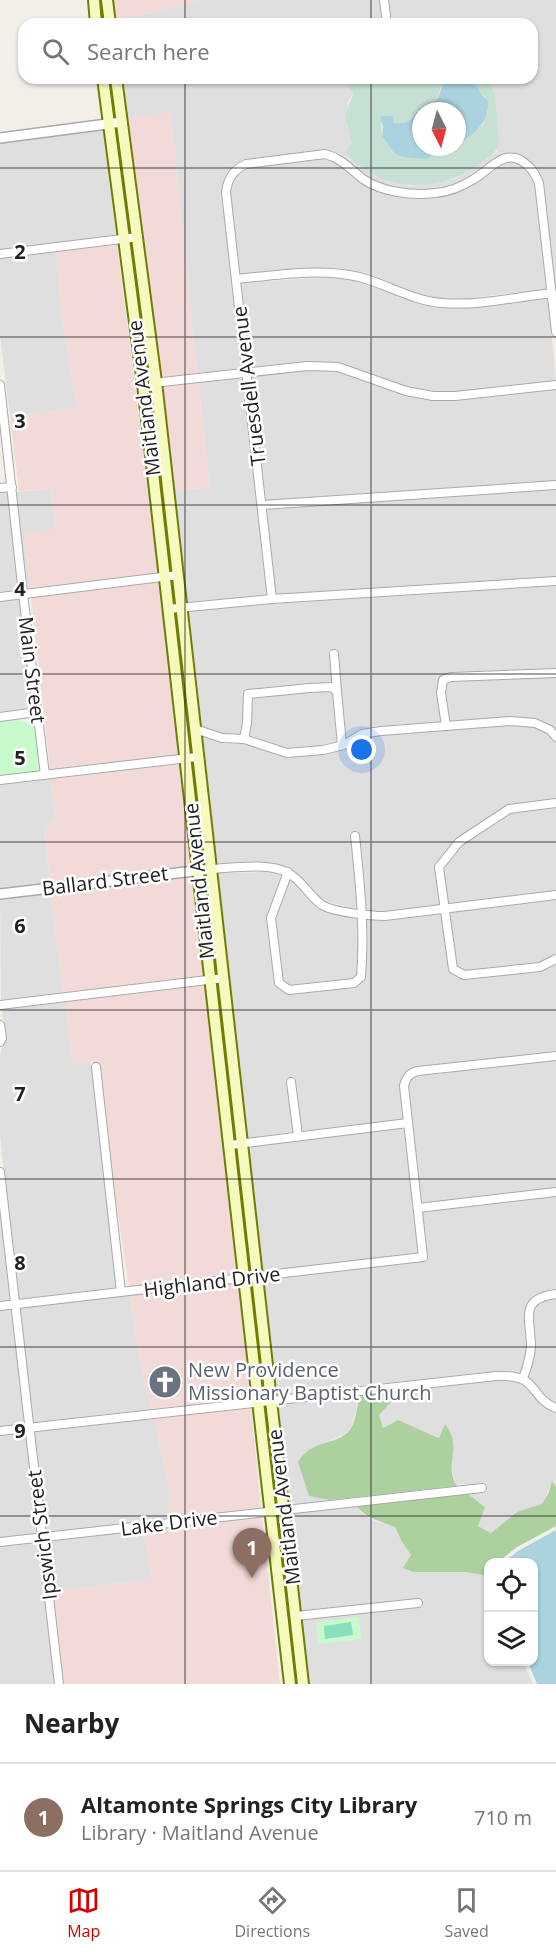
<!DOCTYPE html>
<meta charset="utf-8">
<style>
:root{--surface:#fff;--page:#f2f2f2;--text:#222;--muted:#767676;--line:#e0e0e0;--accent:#d40000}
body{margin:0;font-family:"Open Sans",sans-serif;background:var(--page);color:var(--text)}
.controls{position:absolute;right:18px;bottom:18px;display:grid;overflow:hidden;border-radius:12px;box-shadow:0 2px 4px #0004}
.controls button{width:54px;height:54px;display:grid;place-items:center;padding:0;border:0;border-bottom:2px solid var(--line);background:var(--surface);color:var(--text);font:30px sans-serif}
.compass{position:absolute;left:412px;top:102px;width:54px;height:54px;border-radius:50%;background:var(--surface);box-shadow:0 2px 4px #0004;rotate:174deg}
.you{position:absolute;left:362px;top:750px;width:21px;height:21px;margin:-15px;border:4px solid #fff;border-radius:50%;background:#1a73e8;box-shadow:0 0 0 9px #1a73e833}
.badge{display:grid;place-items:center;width:39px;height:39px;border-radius:50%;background:var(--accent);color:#fff;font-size:20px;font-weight:700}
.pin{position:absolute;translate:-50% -50px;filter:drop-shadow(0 2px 3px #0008)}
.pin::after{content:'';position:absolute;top:32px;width:21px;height:18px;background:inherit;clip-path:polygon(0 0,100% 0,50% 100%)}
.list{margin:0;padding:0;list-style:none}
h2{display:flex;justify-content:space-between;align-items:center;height:78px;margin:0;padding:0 24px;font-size:26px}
h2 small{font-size:20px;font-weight:400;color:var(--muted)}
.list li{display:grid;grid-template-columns:39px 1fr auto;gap:18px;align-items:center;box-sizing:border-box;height:108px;padding:0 24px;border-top:2px solid var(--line)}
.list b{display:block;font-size:22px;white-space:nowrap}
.list p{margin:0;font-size:20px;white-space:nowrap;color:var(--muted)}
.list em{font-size:20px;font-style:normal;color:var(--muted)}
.icon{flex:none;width:33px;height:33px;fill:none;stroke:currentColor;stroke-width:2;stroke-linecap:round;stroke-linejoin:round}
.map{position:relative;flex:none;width:556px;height:1684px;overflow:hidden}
.search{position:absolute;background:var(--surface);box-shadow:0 2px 4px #0004;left:18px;right:18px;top:18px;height:66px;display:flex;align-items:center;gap:15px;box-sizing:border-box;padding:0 21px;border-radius:18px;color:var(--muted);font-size:22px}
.sheet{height:186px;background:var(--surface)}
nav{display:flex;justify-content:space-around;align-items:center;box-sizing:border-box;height:84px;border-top:2px solid var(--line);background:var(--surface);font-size:16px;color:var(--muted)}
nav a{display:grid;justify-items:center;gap:3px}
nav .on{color:var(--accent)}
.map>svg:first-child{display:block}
.residential{fill:#e0dfdf}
.commercial{fill:#f2dad9}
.forest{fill:#add19e}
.wetland{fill:#c6e0d4}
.park{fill:#c8facc}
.pitch{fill:#88e0be}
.water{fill:#aad3df}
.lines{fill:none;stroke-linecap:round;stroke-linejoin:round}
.minor-casing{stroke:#a9a9a9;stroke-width:10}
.tertiary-casing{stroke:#a9a9a9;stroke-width:12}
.secondary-casing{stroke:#707d05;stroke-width:14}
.minor{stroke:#fff;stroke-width:8}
.tertiary{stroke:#fff;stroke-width:9}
.secondary{stroke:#f7fabf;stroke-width:10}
.grid{fill:none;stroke:#222;stroke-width:1.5;stroke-opacity:0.55}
.labels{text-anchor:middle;stroke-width:5;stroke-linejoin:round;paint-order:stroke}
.street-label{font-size:20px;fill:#222;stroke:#fff}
.worship-label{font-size:20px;fill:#5b616d;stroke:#fff;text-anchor:start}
.grid-label{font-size:20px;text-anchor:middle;font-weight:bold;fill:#222;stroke:#fff;stroke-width:5;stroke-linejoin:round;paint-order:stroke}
</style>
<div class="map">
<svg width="556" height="1684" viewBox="0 0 556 1684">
<rect width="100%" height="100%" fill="#f2efe9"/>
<g class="residential">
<polygon points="204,0 380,0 383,24 116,24 116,21"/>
<polygon points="388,0 556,0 556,299 543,182 538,171 532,163 520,155 509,153 497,157 472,175 455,183 435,189 412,190 387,185 366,176 337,153 325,150 245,159 237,163 226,174 222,193 243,369 197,373 171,114 128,119 123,78 348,78 344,82 353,94 348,102 347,126 351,134 352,143 346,151 349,159 410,186 455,179 498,151 482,82 478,78 532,78 532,24 391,24"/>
<polygon points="103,129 116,235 0,250 0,142"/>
<polygon points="324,159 334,161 363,184 386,194 412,199 436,198 457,192 476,183 501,165 510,162 517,163 531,175 535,184 547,289 458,299 440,298 421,294 362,273 329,268 300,269 240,274 230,192 232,182 235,177 247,168"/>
<polygon points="56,252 61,311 77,408 10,416 0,336 0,259"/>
<polygon points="329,277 360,282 420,303 439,307 459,308 548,298 556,380 454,392 433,391 407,387 338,363 307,361 251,368 241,283"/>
<polygon points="308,370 338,372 406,396 433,400 455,401 556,390 556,481 266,500 252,377"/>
<polygon points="244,378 267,595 188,602 175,491 210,487 198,382"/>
<polygon points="50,489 56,530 24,534 30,588 26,589 16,492"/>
<polygon points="556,490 556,577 275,595 267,509"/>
<polygon points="0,493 8,493 18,590 0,592"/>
<polygon points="556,586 556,668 450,672 442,675 439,679 437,692 441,722 380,726 361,729 345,739 337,649 329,650 332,683 308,683 247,690 244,694 243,722 241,735 223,734 202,727 189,611 272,604"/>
<polygon points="19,599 33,708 0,712 0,601"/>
<polygon points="556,677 556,731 551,726 535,718 510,717 449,721 445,693 446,683 452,681"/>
<polygon points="309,692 331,692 333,694 337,742 323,745 287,748 249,736 251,723 252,698"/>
<polygon points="511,726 534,727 548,734 556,743 556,798 507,805 457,838 435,867 441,904 385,912 366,911 358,831 350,832 358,909 324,901 308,883 286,867 268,863 217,864 203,737 225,744 243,744 287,757 324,754 346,749 364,738 381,735"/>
<polygon points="51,779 55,817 45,831 50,883 0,889 0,785"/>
<polygon points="556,807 556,891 449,903 443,868 461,846 511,813"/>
<polygon points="268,872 282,876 267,919 275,983 287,994 354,988 363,981 367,951 367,920 386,921 442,913 449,970 452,974 462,979 540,971 556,964 556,1051 412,1068 403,1074 400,1085 404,1119 301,1131 295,1077 287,1078 293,1132 248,1138 218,873"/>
<polygon points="290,879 321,910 359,919 359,950 357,975 352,979 290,986 282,980 276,919"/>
<polygon points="51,892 63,993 1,1000 0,898"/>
<polygon points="556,900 556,954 539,962 464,971 457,966 450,912"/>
<polygon points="65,1002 73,1064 96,1062 91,1063 117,1288 18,1299 0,1136 0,1055 5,1037 2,1009"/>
<polygon points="556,1060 556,1188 421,1203 408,1086 411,1080 419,1076"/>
<polygon points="405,1128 419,1253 262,1271 248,1147"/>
<polygon points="556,1197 556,1290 536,1294 527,1304 524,1314 527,1346 525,1360 521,1373 512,1371 496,1371 276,1395 263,1280 427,1261 422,1212"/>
<polygon points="0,1212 10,1300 0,1301"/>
<polygon points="130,1296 140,1361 151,1409 33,1423 19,1308"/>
<polygon points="556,1299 556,1403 548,1398 528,1377 533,1362 535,1346 532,1316 534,1308 540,1302"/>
<polygon points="11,1309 25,1424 0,1427 0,1310"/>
<polygon points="496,1380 512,1380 522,1383 543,1406 556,1412 556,1487 552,1482 542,1505 517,1512 491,1533 478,1526 485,1507 468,1494 486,1492 485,1483 456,1485 452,1470 453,1457 445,1425 440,1438 398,1420 383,1428 379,1415 392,1401 390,1392"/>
<polygon points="360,1395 351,1429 344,1434 305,1452 305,1482 309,1496 330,1500 288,1505 277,1404"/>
<polygon points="154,1418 169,1485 170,1516 167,1519 45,1533 34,1432"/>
<polygon points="26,1433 37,1534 0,1538 0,1436"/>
<polygon points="356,1506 361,1512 372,1520 395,1527 402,1542 411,1555 404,1568 413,1572 465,1572 488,1576 488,1662 523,1662 533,1684 308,1684 301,1620 423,1607 421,1598 300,1611 289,1514"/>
<polygon points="154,1529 145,1538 152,1579 52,1592 46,1542"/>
<polygon points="38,1543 55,1684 0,1684 0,1547"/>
</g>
<g class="commercial">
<polygon points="113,0 204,0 116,21"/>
<polygon points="171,113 197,373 161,377 128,119"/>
<polygon points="117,245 159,573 30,588 24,534 56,529 50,489 19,491 10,416 77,408 61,311 56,252"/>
<polygon points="198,382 210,487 175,491 162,386"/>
<polygon points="160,582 180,755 50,770 31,597"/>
<polygon points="181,764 192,866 50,883 45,831 55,817 51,779"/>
<polygon points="193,875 204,976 63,993 51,892"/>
<polygon points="205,985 237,1274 129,1287 113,1182 99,1062 73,1064 65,1002"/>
<polygon points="238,1283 250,1398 151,1409 140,1361 130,1296"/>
<polygon points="251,1407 261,1508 167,1519 170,1516 169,1485 154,1418"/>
<polygon points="262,1517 280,1684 63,1684 52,1592 152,1579 144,1538 154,1529"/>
</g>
<g class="forest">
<path d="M390 1392 392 1401 379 1415 383 1428 398 1420 439 1438 445 1424C464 1448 443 1464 457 1486L330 1500 309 1496 298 1462C312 1439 334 1446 349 1431 356 1423 357 1405 360 1395Z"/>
<path d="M552 1481 556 1487V1526L517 1547 498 1562H488V1576L465 1572H413L403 1568 411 1555 402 1542 395 1527C380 1521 367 1519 356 1506L468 1494 485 1507 478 1526 491 1533 517 1512 542 1504 549 1492Z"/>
</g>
<path class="wetland" d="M348 78H452L441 86C439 101 429 109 416 112 412 122 404 124 394 123L392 119 381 122 382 136 394 153 421 158 450 147H457L464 139 483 125 488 111 485 97 481 94 477 86 471 83 470 78H478L491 85 495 96 499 143C497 153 492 154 485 160 451 187 403 196 365 169 357 163 350 161 345 151L352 143 345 116 353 94 344 81Z"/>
<g class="park">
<path d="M19 720 33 724 40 762C39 768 38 771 32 774L0 777V722Z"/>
<polygon points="359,1617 361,1639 318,1644 316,1622"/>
</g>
<polygon class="pitch" points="351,1622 353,1635 325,1639 324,1626"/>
<g class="water">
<path d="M452 78H470L471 83 477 86 481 94 488 101C489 116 483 126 471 135 466 139 463 140 460 145H457V111H424L438 98 444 81Z"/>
<path d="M416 112H421V147H450L427 159 403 157 394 153 382 136 383 127 380 116H393L394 123C404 124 412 122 416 112Z"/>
<polygon points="556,1530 556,1684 537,1684 528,1662 534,1662 534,1562 504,1562 518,1551"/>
</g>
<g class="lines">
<defs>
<g id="minor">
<polyline points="384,0 387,24"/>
<polyline points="0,254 138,237"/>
<path d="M237 279C277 275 319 268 359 277 387 284 413 301 442 303 478 306 516 297 552 293"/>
<polyline points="153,383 307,366 338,367 406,391 433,396 455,396 556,385"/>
<polyline points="0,385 23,594 45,775"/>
<polyline points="0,488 12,487"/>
<polyline points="263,505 556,485"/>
<polyline points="0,597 178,575"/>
<path d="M272 599 226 192C228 178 233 170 246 164L325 154C341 158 350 169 363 179 382 192 412 196 435 193 448 192 463 186 474 179 488 171 504 149 522 161 531 167 535 173 539 183L556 332"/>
<polyline points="168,609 272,599 556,581"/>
<polyline points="334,654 337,692"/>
<polyline points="0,717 37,712"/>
<polyline points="446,726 441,693 443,680 451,677 556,673"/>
<polyline points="195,729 222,738 244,739 287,753 323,750 344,745 362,734 381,731 510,721 535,723 550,730 556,737"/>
<polyline points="244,739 247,723 248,694 309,688 332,687 337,692 342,745"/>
<polyline points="0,780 197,757"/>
<polyline points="556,803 509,809 459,842 439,867 453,969 464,975 540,967 556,959"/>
<path d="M211 869C232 868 269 862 288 873 302 880 309 896 322 905 333 912 371 916 385 916L556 895"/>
<path d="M288 872 271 918 279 983 289 990 354 983 361 977C365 930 360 883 355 836"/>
<polyline points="0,1005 224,978"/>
<polyline points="0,1025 2,1038 0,1042"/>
<polyline points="96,1067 121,1292"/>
<polyline points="291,1082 298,1136"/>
<polyline points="230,1145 408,1123"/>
<polyline points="0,1172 59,1684"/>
<polyline points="418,1208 556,1192"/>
<path d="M0 1306 423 1257 404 1086C406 1078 409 1073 418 1071L556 1056"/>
<path d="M523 1378C527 1368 530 1358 531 1347 531 1319 518 1299 556 1294"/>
<path d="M0 1431 496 1376C541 1374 527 1396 556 1408"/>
<polyline points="0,1542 482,1488"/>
<polyline points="296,1616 418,1603"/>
</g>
<g id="tertiary">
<polyline points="0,138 122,122"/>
<polyline points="0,894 211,869"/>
</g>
<g id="secondary">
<polyline points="94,0 96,24"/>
<polyline points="107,0 110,24"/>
<polyline points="103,78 143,384 290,1684"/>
<polyline points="116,78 156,382 303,1684"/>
</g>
</defs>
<use href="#minor" class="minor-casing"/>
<use href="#tertiary" class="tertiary-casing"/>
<use href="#secondary" class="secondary-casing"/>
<use href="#minor" class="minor"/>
<use href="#tertiary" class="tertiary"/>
<use href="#secondary" class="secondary"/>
</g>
<path class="grid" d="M185 0V24M371 0V24M185 78V1684M371 78V1684M0 168H556M0 337H556M0 505H556M0 674H556M0 842H556M0 1010H556M0 1179H556M0 1347H556M0 1516H556"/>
<defs>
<symbol id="church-disc" viewBox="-11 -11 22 22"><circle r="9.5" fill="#6b7280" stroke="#fff"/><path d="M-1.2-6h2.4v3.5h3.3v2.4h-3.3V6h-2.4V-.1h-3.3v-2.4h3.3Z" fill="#fff"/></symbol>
</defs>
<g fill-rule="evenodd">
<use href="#church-disc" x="146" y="1363" width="38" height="38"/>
</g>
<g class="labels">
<g class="street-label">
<text transform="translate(249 386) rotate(-97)" y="7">Truesdell Avenue</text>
<text transform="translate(144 398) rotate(-97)" y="7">Maitland Avenue</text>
<text transform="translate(32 670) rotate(83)" y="7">Main Street</text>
<text transform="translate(105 881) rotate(-7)" y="7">Ballard Street</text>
<text transform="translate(199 881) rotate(-96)" y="7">Maitland Avenue</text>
<text transform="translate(212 1282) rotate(-7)" y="7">Highland Drive</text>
<text transform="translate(284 1507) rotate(-97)" y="7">Maitland Avenue</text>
<text transform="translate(169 1523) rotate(-7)" y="7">Lake Drive</text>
<text transform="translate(42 1535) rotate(-97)" y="7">Ipswich Street</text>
</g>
<g class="worship-label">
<text x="188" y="1377">New Providence<tspan x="188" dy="23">Missionary Baptist Church</tspan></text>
</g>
</g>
<g class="grid-label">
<text x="20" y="259">2</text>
<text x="20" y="428">3</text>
<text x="20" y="596">4</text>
<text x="20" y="765">5</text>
<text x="20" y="933">6</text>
<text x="20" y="1101">7</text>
<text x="20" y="1270">8</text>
<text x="20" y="1438">9</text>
</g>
</svg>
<div class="controls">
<button><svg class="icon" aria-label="locate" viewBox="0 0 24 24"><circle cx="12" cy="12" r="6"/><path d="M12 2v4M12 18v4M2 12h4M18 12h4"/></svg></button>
<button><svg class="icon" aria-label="layers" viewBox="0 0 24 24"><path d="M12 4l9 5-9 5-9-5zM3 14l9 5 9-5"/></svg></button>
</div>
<svg class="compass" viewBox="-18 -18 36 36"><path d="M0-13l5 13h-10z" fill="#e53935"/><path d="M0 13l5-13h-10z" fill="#767676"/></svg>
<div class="you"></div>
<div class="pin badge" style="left:252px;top:1578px;background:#8d6e63">1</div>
<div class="search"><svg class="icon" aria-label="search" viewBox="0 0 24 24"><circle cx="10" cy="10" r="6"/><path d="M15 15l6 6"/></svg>Search here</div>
</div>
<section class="sheet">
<h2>Nearby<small></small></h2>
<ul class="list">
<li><span class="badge" style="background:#8d6e63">1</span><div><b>Altamonte Springs City Library</b><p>Library · Maitland Avenue</p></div><em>710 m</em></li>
</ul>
</section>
<nav>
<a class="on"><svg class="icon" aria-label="map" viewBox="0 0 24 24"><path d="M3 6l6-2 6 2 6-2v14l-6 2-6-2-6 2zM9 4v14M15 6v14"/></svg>Map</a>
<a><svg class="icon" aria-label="directions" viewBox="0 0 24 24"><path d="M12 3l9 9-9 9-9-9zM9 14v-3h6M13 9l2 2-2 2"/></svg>Directions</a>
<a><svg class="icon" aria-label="saved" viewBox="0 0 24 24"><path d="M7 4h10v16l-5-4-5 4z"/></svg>Saved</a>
</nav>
